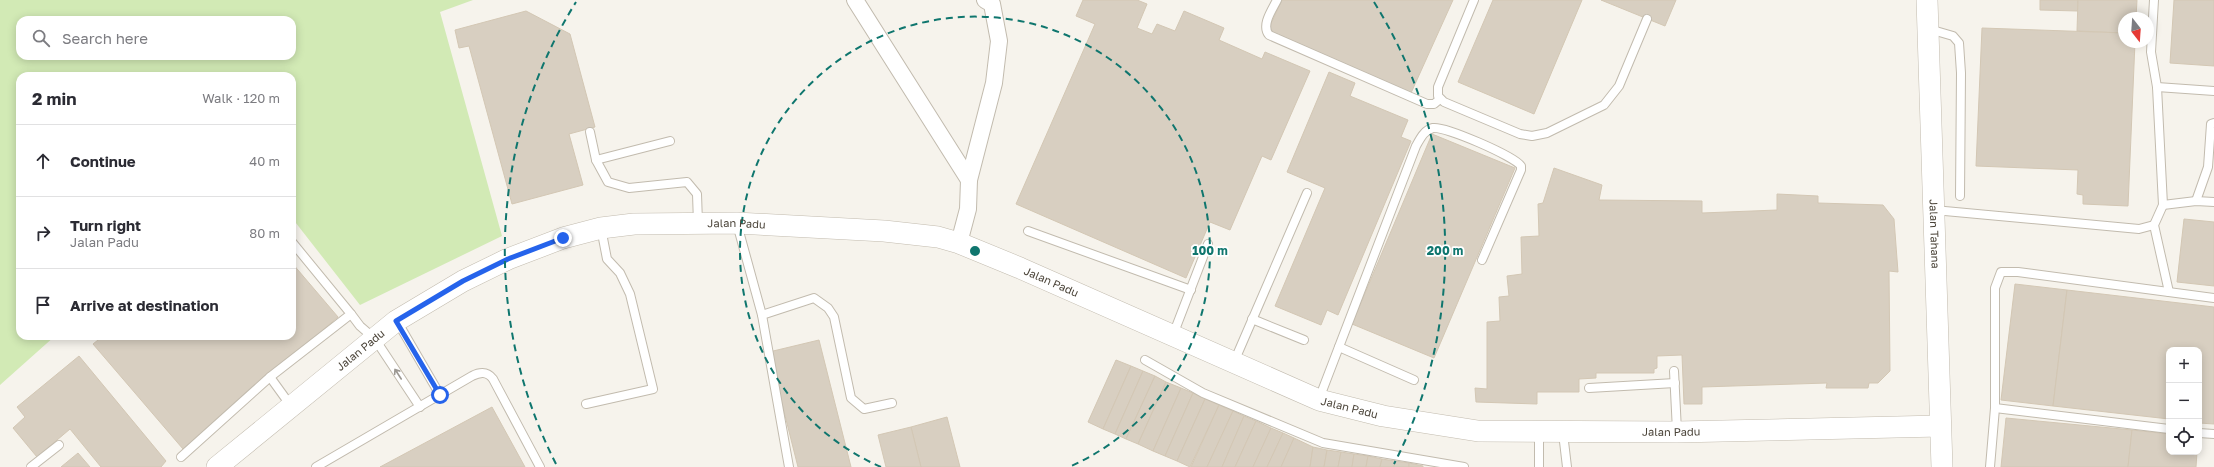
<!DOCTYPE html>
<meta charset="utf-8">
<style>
:root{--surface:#fff;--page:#f2f2f3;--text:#2b2b33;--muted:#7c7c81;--line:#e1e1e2}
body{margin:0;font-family:"Golos Text",sans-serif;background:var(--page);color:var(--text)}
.controls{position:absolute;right:12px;bottom:12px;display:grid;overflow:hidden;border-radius:8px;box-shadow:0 2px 10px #0003}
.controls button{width:36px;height:36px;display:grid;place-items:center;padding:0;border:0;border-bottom:1px solid var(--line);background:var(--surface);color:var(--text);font:20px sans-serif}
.compass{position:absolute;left:2118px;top:12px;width:36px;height:36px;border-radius:50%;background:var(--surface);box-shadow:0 2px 10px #0003;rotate:163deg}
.stop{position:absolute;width:12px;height:12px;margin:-9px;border:3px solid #2563eb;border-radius:50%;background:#fff}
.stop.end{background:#2563eb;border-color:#fff;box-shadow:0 1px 4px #0008}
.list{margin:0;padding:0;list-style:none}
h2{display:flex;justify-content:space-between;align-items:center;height:52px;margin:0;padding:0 16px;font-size:17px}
h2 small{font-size:13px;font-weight:400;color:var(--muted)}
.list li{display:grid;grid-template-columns:26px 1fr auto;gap:12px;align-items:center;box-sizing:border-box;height:72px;padding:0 16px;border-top:1px solid var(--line)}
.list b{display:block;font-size:15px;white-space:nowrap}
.list p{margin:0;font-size:13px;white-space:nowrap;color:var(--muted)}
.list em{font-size:13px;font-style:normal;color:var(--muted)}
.icon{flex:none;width:22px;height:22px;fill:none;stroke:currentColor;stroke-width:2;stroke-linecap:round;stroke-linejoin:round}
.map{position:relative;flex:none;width:2214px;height:467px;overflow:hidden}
.search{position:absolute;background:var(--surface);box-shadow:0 2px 10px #0003;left:16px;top:16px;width:280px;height:44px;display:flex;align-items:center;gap:10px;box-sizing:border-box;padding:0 14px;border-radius:12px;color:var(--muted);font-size:15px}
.panel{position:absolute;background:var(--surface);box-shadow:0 2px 10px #0003;left:16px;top:72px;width:280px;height:268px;border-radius:12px}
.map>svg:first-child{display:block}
.green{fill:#d2eab5;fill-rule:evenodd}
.building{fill:#d8cfc1;stroke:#d3c7b4}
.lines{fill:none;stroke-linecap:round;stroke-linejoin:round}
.service-casing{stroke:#c2bbae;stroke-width:10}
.minor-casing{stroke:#c2bbae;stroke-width:18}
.tertiary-casing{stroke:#c2bbae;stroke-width:22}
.service{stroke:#fff;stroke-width:8}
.minor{stroke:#fff;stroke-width:16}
.tertiary{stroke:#fff;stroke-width:21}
.oneway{stroke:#9c9892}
.route{stroke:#2563eb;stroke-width:5}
.ring{fill:none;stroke:#0f766e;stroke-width:2;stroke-dasharray:7 5}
.labels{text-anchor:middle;stroke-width:3.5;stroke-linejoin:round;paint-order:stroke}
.street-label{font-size:11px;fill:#4b4439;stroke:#fff}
.centre{fill:#0f766e;stroke:#fff;stroke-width:2}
.ring-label{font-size:12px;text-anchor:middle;font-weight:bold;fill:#0f766e;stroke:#fff;stroke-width:3.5;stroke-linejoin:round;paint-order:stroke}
</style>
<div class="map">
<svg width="2214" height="467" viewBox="0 0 2214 467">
<rect width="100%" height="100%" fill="#f6f3ec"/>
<path class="green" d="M0 0H473L440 12 502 236 360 305 292 218V76H20V336H55L0 385ZM20 20H292V56H20Z"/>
<g class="building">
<polygon points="1083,0 1137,0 1147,4 1137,28 1152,34 1157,24 1175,31 1184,11 1224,28 1219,40 1262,59 1265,52 1310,71 1271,160 1262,156 1230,230 1210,222 1186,278 1016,204 1095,24 1076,16"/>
<polygon points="1282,0 1453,0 1411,93 1268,30"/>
<polygon points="1493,0 1582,0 1534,114 1458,82"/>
<polygon points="1601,0 1676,0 1665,26"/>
<polygon points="2040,0 2078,0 2078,11 2040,10"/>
<polygon points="2078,0 2137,0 2136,18 2124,18 2124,33 2077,31"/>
<polygon points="2174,0 2214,0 2214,66 2170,63"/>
<polygon points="526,11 570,34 595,127 569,134 583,185 512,204 469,46 459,48 455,30"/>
<polygon points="1982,28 2124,33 2124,42 2135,42 2128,206 2083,204 2083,195 2077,194 2078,170 1976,166"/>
<polygon points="1329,72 1355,83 1350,96 1408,120 1401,137 1411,141 1338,315 1327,310 1321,325 1275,306 1325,188 1287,172"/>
<polygon points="1432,134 1515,168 1434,358 1352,324"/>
<polygon points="1554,168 1602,185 1599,200 1702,201 1702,213 1777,210 1777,194 1818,196 1818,203 1883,205 1894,219 1898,272 1889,271 1890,371 1878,383 1869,383 1868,388 1826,388 1827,383 1702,387 1702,404 1684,404 1682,355 1657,356 1657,368 1654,369 1654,373 1596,373 1596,378 1579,379 1579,392 1537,392 1537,404 1476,402 1475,388 1487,389 1487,322 1500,321 1499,297 1509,296 1507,276 1522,274 1521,237 1539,236 1538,204 1543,203"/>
<polygon points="2184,219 2214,222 2214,286 2177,282"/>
<polygon points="292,263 338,317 183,449 93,344 103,336 292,336"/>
<polygon points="2015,284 2067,290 2053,406 2001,400"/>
<polygon points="2067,290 2214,307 2214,424 2199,423 2199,350 2169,350 2169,419 2053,406"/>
<polygon points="819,340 851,467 798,467 769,352"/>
<polygon points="79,356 166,461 161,467 101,467 70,429 37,457 13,428 25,417 17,407"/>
<polygon points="1116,360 1131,366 1103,429 1088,422"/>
<polygon points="1131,366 1143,371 1115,434 1103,429"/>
<polygon points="1143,371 1155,376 1126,439 1115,434"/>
<polygon points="1155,376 1166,382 1138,444 1126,439"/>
<polygon points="1166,382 1181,388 1153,451 1138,444"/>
<polygon points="1181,388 1193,393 1165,456 1153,451"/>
<polygon points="1193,393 1205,399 1177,461 1165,456"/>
<polygon points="1205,399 1219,405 1190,467 1177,461"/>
<polygon points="1219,405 1233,411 1207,467 1191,467"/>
<polygon points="492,407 525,467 380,467"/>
<polygon points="1233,411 1244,416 1222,467 1207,467"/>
<polygon points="1244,416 1256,421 1235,467 1222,467"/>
<polygon points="947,417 960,467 921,467 911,427"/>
<polygon points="2006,418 2132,430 2128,467 2001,467"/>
<polygon points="1256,421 1271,428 1253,467 1235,467"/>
<polygon points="911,427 921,467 886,467 878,435"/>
<polygon points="1271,428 1283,433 1267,467 1253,467"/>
<polygon points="2132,430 2169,434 2169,452 2197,452 2196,467 2128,467"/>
<polygon points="1283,433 1294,438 1281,467 1267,467"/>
<polygon points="1294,438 1313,447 1310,467 1281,467"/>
<polygon points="1313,447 1327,450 1324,467 1310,467"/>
<polygon points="1327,450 1341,452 1338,467 1324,467"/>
<polygon points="1341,452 1354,454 1352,467 1338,467"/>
<polygon points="78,453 90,467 61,467"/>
<polygon points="1354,454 1368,456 1366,467 1352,467"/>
<polygon points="1368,456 1382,459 1380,467 1366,467"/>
<polygon points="1382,459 1395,461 1394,467 1380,467"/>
<polygon points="1395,461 1409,463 1409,467 1394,467"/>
<polygon points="1409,463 1423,466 1423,467 1409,467"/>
</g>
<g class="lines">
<defs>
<g id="service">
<path d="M1277 0C1272 10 1261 25 1269 35L1427 104H1434L1440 99"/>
<polyline points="1474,0 1438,87 1438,96 1444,102 1520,134 1532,136 1547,133 1604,105 1619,86 1647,19"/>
<polyline points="2154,0 2151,52 2157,87 2163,205 2154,225 2169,292"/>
<polyline points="1929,29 1953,36 1959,43 1961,73 1960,196"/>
<polyline points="2157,87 2214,91"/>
<polyline points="590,132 596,160 608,182 629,188 687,182 697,194 698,223"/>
<polyline points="596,160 670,141"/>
<polyline points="2196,201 2208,167 2211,124 2214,123"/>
<polyline points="2163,205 2196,201 2214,202"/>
<polyline points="1934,210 2139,229 2154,225"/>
<polyline points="737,224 762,315 789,467"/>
<polyline points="1028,231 1191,290"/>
<polyline points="351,314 360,326 375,339 420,407"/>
<polyline points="762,315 814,298 828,308 834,317 851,398 864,409 892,403"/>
<polyline points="1252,319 1304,340"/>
<polyline points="397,321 440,395"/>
<polyline points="1173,335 1208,244"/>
<polyline points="1339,347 1414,380"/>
<polyline points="1145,360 1203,393 1323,443 1464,467"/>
<polyline points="1234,362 1307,193"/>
<polyline points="1674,371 1677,431"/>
<polyline points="270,377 291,406"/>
<polyline points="1589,388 1675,383"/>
<path d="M1319 399 1416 146C1420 139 1424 130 1433 128 1445 126 1514 156 1521 166V170L1482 260"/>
<polyline points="586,404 653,389 630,294 620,273 607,259 601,228"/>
<polyline points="1995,408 2169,429"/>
<polyline points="1539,431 1539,467"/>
<polyline points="1563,433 1567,467"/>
<polyline points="2199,433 2214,434"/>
<polyline points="181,457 270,377 351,314 292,242"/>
<polyline points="31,467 59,445"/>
<path d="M316 467 472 376C480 372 487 371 493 379L540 467"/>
<polyline points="1990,467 1995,408 1995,288 2001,272 2018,272 2214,298"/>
</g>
<g id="minor">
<polyline points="855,0 969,180"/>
<polyline points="959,243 968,209 969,180 994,83 999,41 992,4 985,0"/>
</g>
<g id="tertiary">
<path id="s1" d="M1927 0 1942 467"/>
<path id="s2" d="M217 467 396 321 463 281 508 259 563 238 601 228 634 224 737 223 884 231 938 237 959 243 1020 268 1319 400 1383 416 1478 431 1677 432 1940 426"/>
</g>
</defs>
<use href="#service" class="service-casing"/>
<use href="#minor" class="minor-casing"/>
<use href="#tertiary" class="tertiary-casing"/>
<use href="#service" class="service"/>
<use href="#minor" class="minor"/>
<use href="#tertiary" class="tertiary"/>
</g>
<defs><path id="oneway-shaft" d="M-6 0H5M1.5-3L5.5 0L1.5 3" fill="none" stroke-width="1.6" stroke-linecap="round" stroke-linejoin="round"/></defs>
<use class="oneway" href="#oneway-shaft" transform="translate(398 374) rotate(-123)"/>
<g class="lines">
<polyline class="route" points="440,395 396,321 463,281 508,259 563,238"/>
</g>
<g class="ring">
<path d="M881 467A235 235 0 1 1 1069 467"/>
<path d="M556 464A470 470 0 0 1 576 2M1374 2A470 470 0 0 1 1394 464"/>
</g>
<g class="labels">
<g class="street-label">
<text dy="4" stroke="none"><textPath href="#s2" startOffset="593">Jalan Padu</textPath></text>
<text dy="4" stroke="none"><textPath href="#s1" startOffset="234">Jalan Tahana</textPath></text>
<text dy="4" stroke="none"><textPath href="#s2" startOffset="917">Jalan Padu</textPath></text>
<text dy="4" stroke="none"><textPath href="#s2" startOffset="185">Jalan Padu</textPath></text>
<text dy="4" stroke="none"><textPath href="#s2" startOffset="1241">Jalan Padu</textPath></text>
<text dy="4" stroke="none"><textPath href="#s2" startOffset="1565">Jalan Padu</textPath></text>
</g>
</g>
<circle cx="975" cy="251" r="6" class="centre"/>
<g class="ring-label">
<text x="1210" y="255">100 m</text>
<text x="1445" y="255">200 m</text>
</g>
</svg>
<div class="controls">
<button>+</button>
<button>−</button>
<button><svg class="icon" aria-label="locate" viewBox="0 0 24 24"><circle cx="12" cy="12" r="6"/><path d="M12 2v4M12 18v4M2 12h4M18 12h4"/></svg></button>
</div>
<svg class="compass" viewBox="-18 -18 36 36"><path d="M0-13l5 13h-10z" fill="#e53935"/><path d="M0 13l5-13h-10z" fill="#7c7c81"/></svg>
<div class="stop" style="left:440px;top:395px"></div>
<div class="stop end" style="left:563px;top:238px"></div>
<div class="search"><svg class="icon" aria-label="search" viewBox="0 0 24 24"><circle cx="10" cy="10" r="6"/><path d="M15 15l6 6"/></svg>Search here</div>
<section class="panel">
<h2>2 min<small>Walk · 120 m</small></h2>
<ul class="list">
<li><svg class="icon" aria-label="ahead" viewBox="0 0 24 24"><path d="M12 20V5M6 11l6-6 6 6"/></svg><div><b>Continue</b></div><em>40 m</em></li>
<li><svg class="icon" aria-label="right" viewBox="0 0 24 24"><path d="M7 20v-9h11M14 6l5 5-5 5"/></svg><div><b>Turn right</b><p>Jalan Padu</p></div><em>80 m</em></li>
<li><svg class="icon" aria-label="arrive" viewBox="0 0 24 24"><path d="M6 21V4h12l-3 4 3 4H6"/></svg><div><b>Arrive at destination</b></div></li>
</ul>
</section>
</div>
